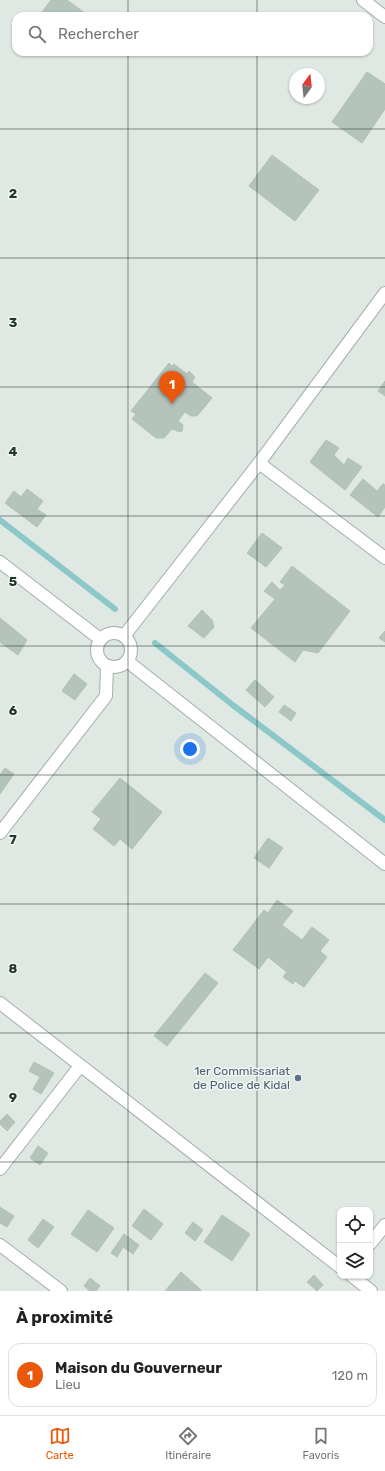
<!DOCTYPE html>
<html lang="fr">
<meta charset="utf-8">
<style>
:root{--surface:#fff;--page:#f6f6f6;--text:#222;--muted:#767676;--line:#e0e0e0;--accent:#ea580c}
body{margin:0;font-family:Rubik,sans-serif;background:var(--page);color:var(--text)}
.controls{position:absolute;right:12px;bottom:12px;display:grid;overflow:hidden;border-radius:8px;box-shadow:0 1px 3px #0004}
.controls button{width:36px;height:36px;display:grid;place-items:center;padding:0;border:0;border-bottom:1px solid var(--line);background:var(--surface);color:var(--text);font:20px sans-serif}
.compass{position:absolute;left:289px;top:68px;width:36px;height:36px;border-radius:50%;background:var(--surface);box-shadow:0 1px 3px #0004;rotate:15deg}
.you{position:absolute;left:190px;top:749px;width:14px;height:14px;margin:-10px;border:3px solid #fff;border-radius:50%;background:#1a73e8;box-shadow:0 0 0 6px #1a73e833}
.badge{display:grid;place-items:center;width:26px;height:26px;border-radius:50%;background:var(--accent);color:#fff;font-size:13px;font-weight:700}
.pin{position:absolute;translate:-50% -33px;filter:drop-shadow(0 1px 2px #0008)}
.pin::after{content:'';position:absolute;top:21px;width:14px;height:12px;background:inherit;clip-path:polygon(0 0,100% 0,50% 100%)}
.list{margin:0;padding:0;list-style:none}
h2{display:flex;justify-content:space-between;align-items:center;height:52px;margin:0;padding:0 16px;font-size:17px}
h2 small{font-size:13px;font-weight:400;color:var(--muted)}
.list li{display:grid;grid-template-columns:26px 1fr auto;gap:12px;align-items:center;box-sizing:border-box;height:64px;margin:0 8px 8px;padding:0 8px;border:1px solid var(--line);border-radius:12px}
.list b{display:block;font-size:15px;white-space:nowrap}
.list p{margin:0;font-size:13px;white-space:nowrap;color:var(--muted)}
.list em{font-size:13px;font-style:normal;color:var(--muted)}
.icon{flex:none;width:22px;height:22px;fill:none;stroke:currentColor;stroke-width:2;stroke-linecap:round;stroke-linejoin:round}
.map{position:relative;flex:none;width:385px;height:1291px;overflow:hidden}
.search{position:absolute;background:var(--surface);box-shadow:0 1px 3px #0004;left:12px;right:12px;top:12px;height:44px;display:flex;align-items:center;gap:10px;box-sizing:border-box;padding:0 14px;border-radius:12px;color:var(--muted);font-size:15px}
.sheet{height:124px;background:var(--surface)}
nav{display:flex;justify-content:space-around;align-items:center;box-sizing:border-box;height:56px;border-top:1px solid var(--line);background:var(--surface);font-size:11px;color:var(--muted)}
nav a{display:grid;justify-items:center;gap:2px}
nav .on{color:var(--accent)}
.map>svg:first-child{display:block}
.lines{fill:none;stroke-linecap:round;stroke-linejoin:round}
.stream{stroke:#8cc8c7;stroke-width:6}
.building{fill:#b4c3bb;stroke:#b2c1b8}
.minor-casing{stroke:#a3afa8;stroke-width:14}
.minor{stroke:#fff;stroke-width:12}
.grid{fill:none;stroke:#22362d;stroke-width:1;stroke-opacity:0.55}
.service-dot{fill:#5c6f8a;stroke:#eff5f1;stroke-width:1.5}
.labels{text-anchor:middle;stroke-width:3;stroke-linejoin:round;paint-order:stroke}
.service-label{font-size:12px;fill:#4e5e75;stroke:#eff5f1;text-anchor:end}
.grid-label{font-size:13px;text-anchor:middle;font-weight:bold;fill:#22362d;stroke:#eff5f1;stroke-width:3;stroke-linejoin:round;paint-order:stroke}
</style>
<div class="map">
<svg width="385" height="1291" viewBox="0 0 385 1291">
<rect width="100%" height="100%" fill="#dfe8e2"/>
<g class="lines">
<g class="stream">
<polyline points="0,520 115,609"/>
<polyline points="155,643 234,706 385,820"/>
</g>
</g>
<g class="building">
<polygon points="51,0 67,0 89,16 39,16"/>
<polygon points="367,72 385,84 385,109 362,143 332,122"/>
<polygon points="272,155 319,190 295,221 249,186"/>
<polygon points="169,363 172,366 174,364 187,374 189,371 195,377 192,382 212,398 197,416 191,416 185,412 178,421 183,425 182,431 180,432 172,429 164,438 156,438 132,419 136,414 131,411"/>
<polygon points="385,381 385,396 378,391"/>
<polygon points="326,440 339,448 334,455 344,465 348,458 362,467 345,490 310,462"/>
<polygon points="363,479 377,491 383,484 385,485 385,507 378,517 350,495"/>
<polygon points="27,489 43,501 37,509 46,515 37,527 5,503 14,491 21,497"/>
<polygon points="262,533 282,548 266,567 247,553"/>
<polygon points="292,566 350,611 318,653 303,650 295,662 251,628 275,599 264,591 272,582 280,590 285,585 280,582"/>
<polygon points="202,610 212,620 214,627 204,638 188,626"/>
<polygon points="0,618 27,640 18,655 0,642"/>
<polygon points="385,631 385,642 379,638"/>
<polygon points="74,674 87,684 75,700 62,691"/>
<polygon points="255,680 274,697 265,707 246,690"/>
<polygon points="284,705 296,713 291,721 279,712"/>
<polygon points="5,768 14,774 0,794 0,775"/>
<polygon points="120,778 162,812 132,849 120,839 114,846 93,829 101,819 92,812"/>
<polygon points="268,838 283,848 269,868 254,858"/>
<polygon points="277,900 293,911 282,925 302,940 312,927 329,940 320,951 327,957 304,987 295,981 293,984 283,977 287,972 268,957 259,969 233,950 264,910 268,913"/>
<polygon points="205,973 218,983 167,1046 154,1036"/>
<polygon points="34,1062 54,1073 41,1094 33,1089 40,1077 29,1071"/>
<polygon points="7,1114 15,1122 7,1131 0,1124 0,1121"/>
<polygon points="38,1146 48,1153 40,1165 30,1158"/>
<polygon points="0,1207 14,1216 7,1227 0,1223"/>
<polygon points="144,1209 163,1224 151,1240 132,1226"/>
<polygon points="88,1210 114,1228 97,1252 71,1234"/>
<polygon points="222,1215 250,1234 232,1261 204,1242"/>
<polygon points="43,1219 54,1227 38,1248 28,1240"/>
<polygon points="193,1222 203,1230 195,1241 185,1233"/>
<polygon points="124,1234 139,1245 133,1254 123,1247 117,1257 111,1253"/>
<polygon points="181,1272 201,1290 200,1291 165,1291"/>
<polygon points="314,1275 323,1285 317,1291 307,1282"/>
<polygon points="90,1278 100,1286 96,1291 90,1291 84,1286"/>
</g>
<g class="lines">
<defs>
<g id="minor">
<polyline points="363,0 385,17"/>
<polyline points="259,463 385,558"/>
<polyline points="0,562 100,639"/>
<circle cx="114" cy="650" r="17"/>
<polyline points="124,636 259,463 385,293"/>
<polyline points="127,661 385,864"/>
<polyline points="0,833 106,696 107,666"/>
<polyline points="0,1003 340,1267"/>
<polyline points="0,1169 80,1066"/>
<polyline points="370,1244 385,1225"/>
<polyline points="0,1245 61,1291"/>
<polyline points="352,1276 371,1291"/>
</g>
</defs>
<use href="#minor" class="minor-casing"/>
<use href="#minor" class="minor"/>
</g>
<path class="grid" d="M128 0V16M257 0V16M128 52V1291M257 52V1291M0 129H385M0 258H385M0 387H385M0 516H385M0 646H385M0 775H385M0 904H385M0 1033H385M0 1162H385"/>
<circle class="service-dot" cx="298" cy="1078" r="4"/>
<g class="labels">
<g class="service-label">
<text x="290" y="1075">1er Commissariat<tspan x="290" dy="14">de Police de Kidal</tspan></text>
</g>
</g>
<g class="grid-label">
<text x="13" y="198">2</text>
<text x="13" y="327">3</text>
<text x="13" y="456">4</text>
<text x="13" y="586">5</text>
<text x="13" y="715">6</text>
<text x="13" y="844">7</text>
<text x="13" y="973">8</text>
<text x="13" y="1102">9</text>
</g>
</svg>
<div class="controls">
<button><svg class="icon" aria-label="locate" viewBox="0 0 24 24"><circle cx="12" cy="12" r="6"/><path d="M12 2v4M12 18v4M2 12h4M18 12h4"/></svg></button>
<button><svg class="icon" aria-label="layers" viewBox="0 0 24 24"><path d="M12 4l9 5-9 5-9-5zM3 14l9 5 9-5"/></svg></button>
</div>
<svg class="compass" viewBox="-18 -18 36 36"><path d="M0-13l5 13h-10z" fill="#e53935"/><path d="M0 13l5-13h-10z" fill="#767676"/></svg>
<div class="you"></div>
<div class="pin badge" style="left:172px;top:404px">1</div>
<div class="search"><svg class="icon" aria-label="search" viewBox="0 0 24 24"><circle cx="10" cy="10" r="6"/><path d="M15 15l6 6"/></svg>Rechercher</div>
</div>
<section class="sheet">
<h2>À proximité<small></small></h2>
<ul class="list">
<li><span class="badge">1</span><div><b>Maison du Gouverneur</b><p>Lieu</p></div><em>120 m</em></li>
</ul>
</section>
<nav>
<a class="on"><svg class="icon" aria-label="map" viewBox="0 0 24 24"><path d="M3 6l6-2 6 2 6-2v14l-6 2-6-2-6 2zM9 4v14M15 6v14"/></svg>Carte</a>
<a><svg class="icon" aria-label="directions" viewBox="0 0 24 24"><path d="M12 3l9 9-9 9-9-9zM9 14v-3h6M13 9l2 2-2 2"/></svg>Itinéraire</a>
<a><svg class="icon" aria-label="saved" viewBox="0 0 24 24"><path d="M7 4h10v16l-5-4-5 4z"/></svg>Favoris</a>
</nav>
